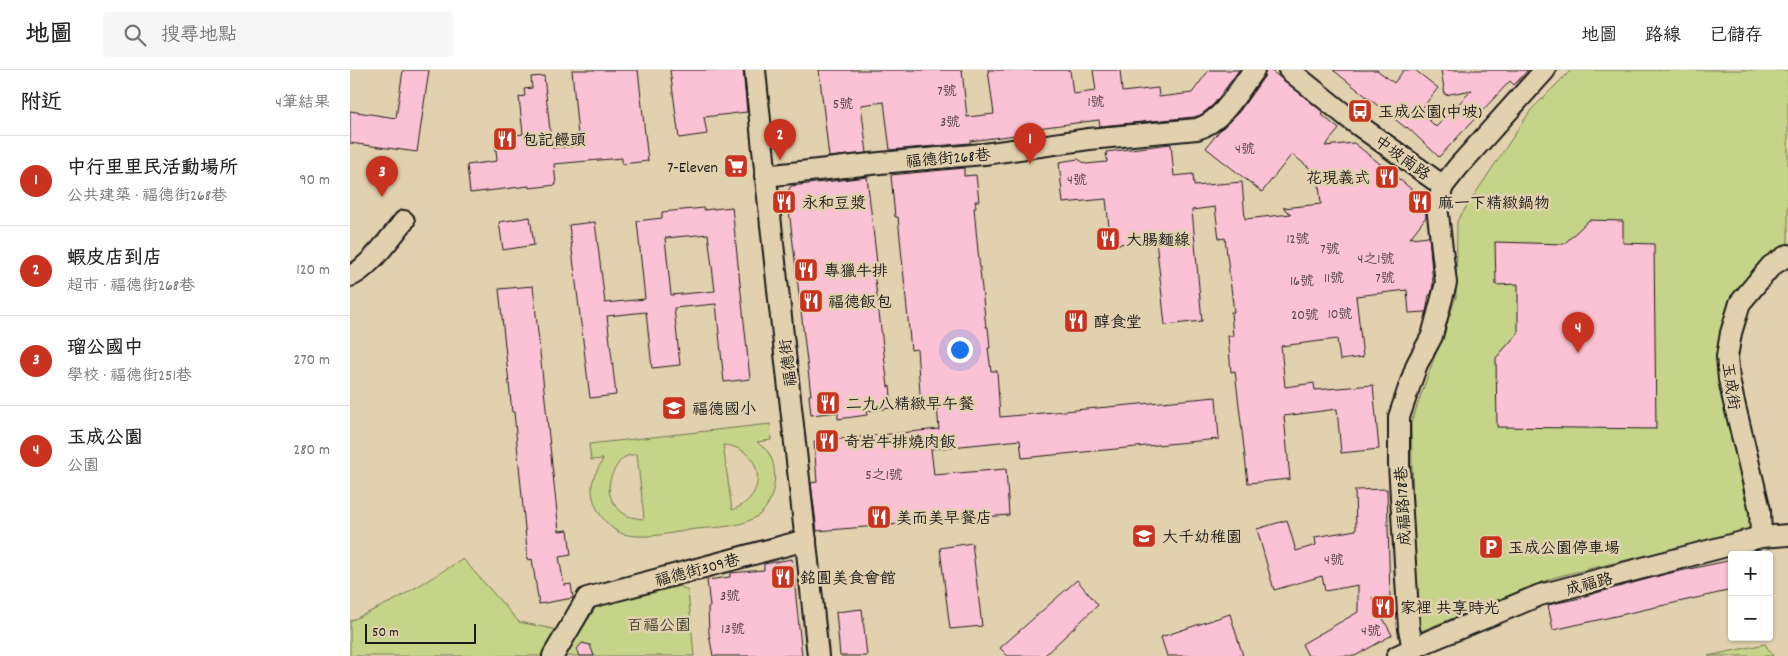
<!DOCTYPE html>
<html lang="zh-TW">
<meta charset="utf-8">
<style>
:root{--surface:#fff;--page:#f6f6f6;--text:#222;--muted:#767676;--line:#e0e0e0;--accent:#c8321e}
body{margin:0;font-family:Dekko,"LXGW WenKai TC",sans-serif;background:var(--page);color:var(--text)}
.controls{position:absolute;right:15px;bottom:15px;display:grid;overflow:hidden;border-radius:5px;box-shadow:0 1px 4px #0004}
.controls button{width:45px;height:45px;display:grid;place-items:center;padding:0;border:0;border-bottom:1px solid var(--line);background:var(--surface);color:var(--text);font:25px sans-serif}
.scale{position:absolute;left:15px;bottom:12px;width:111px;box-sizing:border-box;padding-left:5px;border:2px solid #1c1c1c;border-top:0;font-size:14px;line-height:18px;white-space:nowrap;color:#1c1c1c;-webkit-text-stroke:4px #e2d1ae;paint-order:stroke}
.you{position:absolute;left:609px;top:279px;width:18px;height:18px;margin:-12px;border:4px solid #fff;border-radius:50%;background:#1a73e8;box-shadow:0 0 0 8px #1a73e833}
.badge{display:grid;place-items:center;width:32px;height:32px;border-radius:50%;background:var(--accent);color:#fff;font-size:16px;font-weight:700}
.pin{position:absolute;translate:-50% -41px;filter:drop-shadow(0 1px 2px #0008)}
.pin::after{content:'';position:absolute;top:26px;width:18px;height:15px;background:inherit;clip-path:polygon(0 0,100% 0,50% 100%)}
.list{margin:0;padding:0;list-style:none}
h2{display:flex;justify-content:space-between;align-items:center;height:65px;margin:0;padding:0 20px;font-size:21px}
h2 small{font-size:16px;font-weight:400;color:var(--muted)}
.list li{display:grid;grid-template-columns:32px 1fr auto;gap:15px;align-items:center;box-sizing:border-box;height:90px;padding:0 20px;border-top:1px solid var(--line)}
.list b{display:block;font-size:19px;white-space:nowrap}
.list p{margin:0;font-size:16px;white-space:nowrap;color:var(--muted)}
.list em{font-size:16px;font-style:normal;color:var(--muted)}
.icon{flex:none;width:28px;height:28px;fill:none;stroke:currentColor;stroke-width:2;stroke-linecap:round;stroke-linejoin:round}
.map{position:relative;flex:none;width:1438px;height:586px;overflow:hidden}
header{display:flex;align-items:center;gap:30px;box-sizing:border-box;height:70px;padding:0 25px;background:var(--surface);border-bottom:1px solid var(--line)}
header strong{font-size:24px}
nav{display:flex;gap:28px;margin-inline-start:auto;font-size:18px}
.search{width:350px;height:45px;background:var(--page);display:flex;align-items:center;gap:12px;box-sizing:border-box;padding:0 18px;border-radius:5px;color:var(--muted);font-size:19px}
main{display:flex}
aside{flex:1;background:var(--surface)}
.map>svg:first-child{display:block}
.green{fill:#c5d488;stroke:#707852;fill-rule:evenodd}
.building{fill:#fbc1d4;stroke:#1c1c1c;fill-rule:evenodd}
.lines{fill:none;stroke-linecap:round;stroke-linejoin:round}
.minor-casing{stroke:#1c1c1c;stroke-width:24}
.minor{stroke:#e2d1ae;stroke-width:20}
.labels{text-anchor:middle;stroke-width:5;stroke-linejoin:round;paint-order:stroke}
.number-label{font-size:14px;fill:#54454a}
.poi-label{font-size:16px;fill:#1c1c1c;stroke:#e2d1ae;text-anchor:start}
.street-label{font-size:16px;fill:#1c1c1c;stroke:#e2d1ae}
.park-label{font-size:16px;fill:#3e4132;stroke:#e2d1ae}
</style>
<header>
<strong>地圖</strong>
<div class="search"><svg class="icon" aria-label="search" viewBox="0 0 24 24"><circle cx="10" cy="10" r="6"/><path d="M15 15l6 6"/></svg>搜尋地點</div>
<nav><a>地圖</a><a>路線</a><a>已儲存</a></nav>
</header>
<main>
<aside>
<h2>附近<small>4筆結果</small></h2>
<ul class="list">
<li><span class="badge">1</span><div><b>中行里里民活動場所</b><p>公共建築 · 福德街268巷</p></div><em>90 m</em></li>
<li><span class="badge">2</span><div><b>蝦皮店到店</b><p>超市 · 福德街268巷</p></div><em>120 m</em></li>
<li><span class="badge">3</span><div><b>瑠公國中</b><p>學校 · 福德街251巷</p></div><em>270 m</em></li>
<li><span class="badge">4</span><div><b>玉成公園</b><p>公園</p></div><em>280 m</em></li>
</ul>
</aside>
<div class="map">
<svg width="1438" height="586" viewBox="0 0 1438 586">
<rect width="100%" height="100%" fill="#e2d1ae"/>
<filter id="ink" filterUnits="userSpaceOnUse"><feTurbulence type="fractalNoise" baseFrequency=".02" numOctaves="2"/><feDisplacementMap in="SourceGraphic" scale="10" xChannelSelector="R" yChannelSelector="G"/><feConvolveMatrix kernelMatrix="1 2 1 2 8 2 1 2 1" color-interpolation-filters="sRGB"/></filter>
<g filter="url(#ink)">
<g class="green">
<polygon points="1221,0 1438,0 1438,174 1384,232 1370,287 1371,322 1402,460 1205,507 1066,563 1061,353 1106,227 1107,151 1181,40"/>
<path d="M420 354 421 370 407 372C410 375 415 378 418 382 430 399 425 433 409 445 392 458 366 457 346 459 325 462 300 469 278 465 258 462 241 437 242 417 242 408 249 397 253 389L241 390 239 374ZM373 375C413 377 421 426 382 440ZM287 384 294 448 293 449C288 448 282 448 278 446 259 436 254 416 265 399 267 395 271 389 275 387 278 385 284 385 287 384Z"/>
<polygon points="113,489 169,552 208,560 194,586 0,586 0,551 45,530"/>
<polygon points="330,516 338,521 344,586 215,586 246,537"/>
<polygon points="1415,574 1423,586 1358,586"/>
</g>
<g class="building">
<polygon points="53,0 79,0 67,82 0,73 0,41 46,48"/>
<polygon points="222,0 288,0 298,91 272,94 272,88 204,94 206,115 179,118 179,116 120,123 117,95 147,91 145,68 173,64 169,27 175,26 174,19 182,18 181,7 194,6 202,78 229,76"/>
<polygon points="320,0 393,0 397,42 354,47 357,64 329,68"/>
<polygon points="469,0 612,0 617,47 644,44 638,0 720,0 723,24 746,21 743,0 770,0 772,22 808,18 809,27 842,23 859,0 889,0 864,34 851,45 844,47 750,56 749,50 672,60 673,64 620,71 620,73 540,80 534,32 511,35 517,83 479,87"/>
<polygon points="916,0 920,0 931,8 974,43 972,45 989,59 975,76 1004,73 1075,130 1076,147 1060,168 1079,166 1083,214 1081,225 1079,225 1076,242 1059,243 1057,220 1006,226 1013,287 990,290 987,269 931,276 935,317 964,313 965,320 1023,315 1029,379 991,383 987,339 934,346 940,409 898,413 885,301 881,302 878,266 883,266 881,242 884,242 875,168 869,169 865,137 842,140 852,251 815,255 806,170 761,175 756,129 713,133 709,92 728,89 736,94 757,92 756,82 821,74 824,106 843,104 844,116 892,112 895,149 941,144 933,138 971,134 968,105 942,84 912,122 856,78 870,60 889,42 914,7"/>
<polygon points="983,0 1027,0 1044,13 1054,0 1065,0 1088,18 1070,41 1086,57 1122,20 1095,25 1091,0 1178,0 1164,15 1160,11 1089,87 1057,57 1056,58"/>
<polygon points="614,98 614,106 626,105 629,131 625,131 626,138 624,138 628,181 636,257 638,257 640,278 638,278 641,301 647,301 650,347 866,327 869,369 672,388 670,370 581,379 584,405 656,399 659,445 467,461 461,413 467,412 464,371 491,369 589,359 587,336 571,338 567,279 561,280 548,147 545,147 541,105"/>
<polygon points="517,107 527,193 523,193 538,317 540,316 542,338 516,341 517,345 488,349 488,342 461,345 459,325 461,325 437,123 441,116"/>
<path d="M382 137 400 309 374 312 366 234 324 238 330 295 302 298 296 242 257 246 266 325 240 328 219 155 245 152 255 233 295 229 287 151 312 148V142L354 138V140ZM358 164 365 221 321 225 315 168Z"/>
<polygon points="180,147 184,175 153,180 149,152"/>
<polygon points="1239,150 1273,151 1273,173 1304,174 1306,359 1147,357 1146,288 1168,263 1168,214 1146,215 1145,172 1214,174"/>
<polygon points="183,216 209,461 218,460 221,485 209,487 214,515 221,514 223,528 189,534 182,489 178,490 164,342 162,342 149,219"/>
<polygon points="1037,419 1040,527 1022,528 1042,565 1005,586 958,586 952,574 1008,542 1008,515 975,521 972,506 924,520 907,459 937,450 946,481 966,475 965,467 1006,460 1005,420"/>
<polygon points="622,473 632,556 600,559 590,478"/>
<polygon points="442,489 452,586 363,586 359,564 358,537 360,537 357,510 380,507 380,503 414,500 414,494"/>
<polygon points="1382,490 1382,520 1203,560 1198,535 1235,527 1235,526 1316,504"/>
<polygon points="727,510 748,535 694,586 658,586 650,578"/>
<polygon points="512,539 517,586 490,586 486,542"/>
<polygon points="880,544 893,586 817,586 811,567"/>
<polygon points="232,573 240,575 244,586 230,586 227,579"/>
</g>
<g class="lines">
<defs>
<g id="minor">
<path d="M405 0C424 196 448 391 468 586"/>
<polyline points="939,0 1000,49 1093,116"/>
<path d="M415 106 530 93 634 84 739 69 847 59C873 51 888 21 904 0"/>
<path d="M0 206C17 200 42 166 54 151"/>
<polyline points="1411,467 1410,440 1383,328 1379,309 1377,287 1381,263 1390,233 1421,196 1438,185"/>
<polyline points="1063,579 1059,559 1049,394 1049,347 1067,294 1082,266 1096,213 1087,136 1093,116 1108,97 1195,0"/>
<polyline points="203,586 237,528 456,470"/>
<polyline points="1047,586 1079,571 1190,525 1411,467 1438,465"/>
</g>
</defs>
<use href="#minor" class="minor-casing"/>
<use href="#minor" class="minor"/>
</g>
</g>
<defs>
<symbol id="bus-square" viewBox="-11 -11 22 22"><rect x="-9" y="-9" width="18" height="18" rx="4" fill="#c8321e" stroke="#e2d1ae"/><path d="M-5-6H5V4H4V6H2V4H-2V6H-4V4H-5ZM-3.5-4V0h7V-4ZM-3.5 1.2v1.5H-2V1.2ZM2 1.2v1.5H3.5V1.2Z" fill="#fff"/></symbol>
<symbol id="restaurant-square" viewBox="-11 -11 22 22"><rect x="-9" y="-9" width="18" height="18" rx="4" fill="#c8321e" stroke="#e2d1ae"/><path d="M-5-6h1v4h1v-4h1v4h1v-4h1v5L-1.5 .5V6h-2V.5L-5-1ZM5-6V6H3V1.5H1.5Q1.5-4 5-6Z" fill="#fff"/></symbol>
<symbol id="supermarket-square" viewBox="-11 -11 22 22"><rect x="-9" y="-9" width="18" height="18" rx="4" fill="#c8321e" stroke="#e2d1ae"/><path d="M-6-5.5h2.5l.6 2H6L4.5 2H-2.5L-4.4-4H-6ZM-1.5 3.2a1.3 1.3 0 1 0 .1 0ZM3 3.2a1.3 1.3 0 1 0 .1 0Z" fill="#fff"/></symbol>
<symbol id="school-square" viewBox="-11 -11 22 22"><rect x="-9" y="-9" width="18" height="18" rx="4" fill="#c8321e" stroke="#e2d1ae"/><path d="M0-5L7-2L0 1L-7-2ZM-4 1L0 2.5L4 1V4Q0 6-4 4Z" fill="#fff"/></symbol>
<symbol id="parking-square" viewBox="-11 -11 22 22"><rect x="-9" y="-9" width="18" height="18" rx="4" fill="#c8321e" stroke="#e2d1ae"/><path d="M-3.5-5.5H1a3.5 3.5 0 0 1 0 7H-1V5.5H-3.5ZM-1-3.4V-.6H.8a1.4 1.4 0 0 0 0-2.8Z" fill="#fff"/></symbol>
</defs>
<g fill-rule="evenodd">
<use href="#bus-square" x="996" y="27" width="28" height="28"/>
<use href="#restaurant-square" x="141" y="55" width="28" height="28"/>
<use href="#supermarket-square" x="372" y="82" width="28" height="28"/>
<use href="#restaurant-square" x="1023" y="93" width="28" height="28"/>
<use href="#restaurant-square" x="420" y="118" width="28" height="28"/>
<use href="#restaurant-square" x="1056" y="118" width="28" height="28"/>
<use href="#restaurant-square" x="744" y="155" width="28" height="28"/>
<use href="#restaurant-square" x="442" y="186" width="28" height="28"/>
<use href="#restaurant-square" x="447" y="217" width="28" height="28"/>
<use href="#restaurant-square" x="712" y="237" width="28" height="28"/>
<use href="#restaurant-square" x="464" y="319" width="28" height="28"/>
<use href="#school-square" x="310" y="324" width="28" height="28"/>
<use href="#restaurant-square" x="463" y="357" width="28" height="28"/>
<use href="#restaurant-square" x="515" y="433" width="28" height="28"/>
<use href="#school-square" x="780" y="452" width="28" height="28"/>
<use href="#parking-square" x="1127" y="463" width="28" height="28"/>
<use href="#restaurant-square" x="419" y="493" width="28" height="28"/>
<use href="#restaurant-square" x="1019" y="523" width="28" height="28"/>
</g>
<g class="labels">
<g class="number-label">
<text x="597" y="25">7號</text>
<text x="746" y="36">1號</text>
<text x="493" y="38">5號</text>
<text x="600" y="56">3號</text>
<text x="895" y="83">4號</text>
<text x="727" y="114">4號</text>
<text x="948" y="173">12號</text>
<text x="980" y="183">7號</text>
<text x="1026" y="193">4之1號</text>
<text x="984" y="212">11號</text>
<text x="1035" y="212">7號</text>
<text x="952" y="215">16號</text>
<text x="990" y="248">10號</text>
<text x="955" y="249">20號</text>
<text x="534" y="409">5之1號</text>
<text x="984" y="494">4號</text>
<text x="380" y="530">3號</text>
<text x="383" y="563">13號</text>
<text x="1021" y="565">4號</text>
</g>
<g class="poi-label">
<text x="1028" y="47">玉成公園(中坡)</text>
<text x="172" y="75">包記饅頭</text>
<text x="368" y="102" text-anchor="end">7-Eleven</text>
<text x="1020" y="113" text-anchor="end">花現義式</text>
<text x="452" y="138">永和豆漿</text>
<text x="1088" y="138">麻一下精緻鍋物</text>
<text x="776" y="175">大腸麵線</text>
<text x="474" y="206">專獵牛排</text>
<text x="478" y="237">福德飯包</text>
<text x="744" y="257">醇食堂</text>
<text x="496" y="339">二九八精緻早午餐</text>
<text x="342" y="344">福德國小</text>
<text x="494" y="377">奇岩牛排燒肉飯</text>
<text x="546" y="453">美而美早餐店</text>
<text x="812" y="472">大千幼稚園</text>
<text x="1158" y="483">玉成公園停車場</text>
<text x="450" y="513">銘圓美食會館</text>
<text x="1050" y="543">家裡 共享時光</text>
</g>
<g class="street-label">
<text transform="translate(598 87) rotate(-5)" y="6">福德街268巷</text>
<text transform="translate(1053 87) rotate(36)" y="6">中坡南路</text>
<text transform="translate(437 293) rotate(-97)" y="6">福德街</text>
<text transform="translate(1382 316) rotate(82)" y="6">玉成街</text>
<text transform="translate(1052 436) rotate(-93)" y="6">成福路178巷</text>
<text transform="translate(347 499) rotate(-15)" y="6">福德街309巷</text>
<text transform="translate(1239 513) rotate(-15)" y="6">成福路</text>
</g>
<g class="park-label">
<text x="309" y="560">百福公園</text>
</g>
</g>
</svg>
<div class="controls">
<button>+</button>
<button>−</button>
</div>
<div class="scale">50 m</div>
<div class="you"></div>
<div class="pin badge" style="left:680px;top:94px">1</div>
<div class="pin badge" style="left:430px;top:90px">2</div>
<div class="pin badge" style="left:32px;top:127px">3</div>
<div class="pin badge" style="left:1228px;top:283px">4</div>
</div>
</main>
